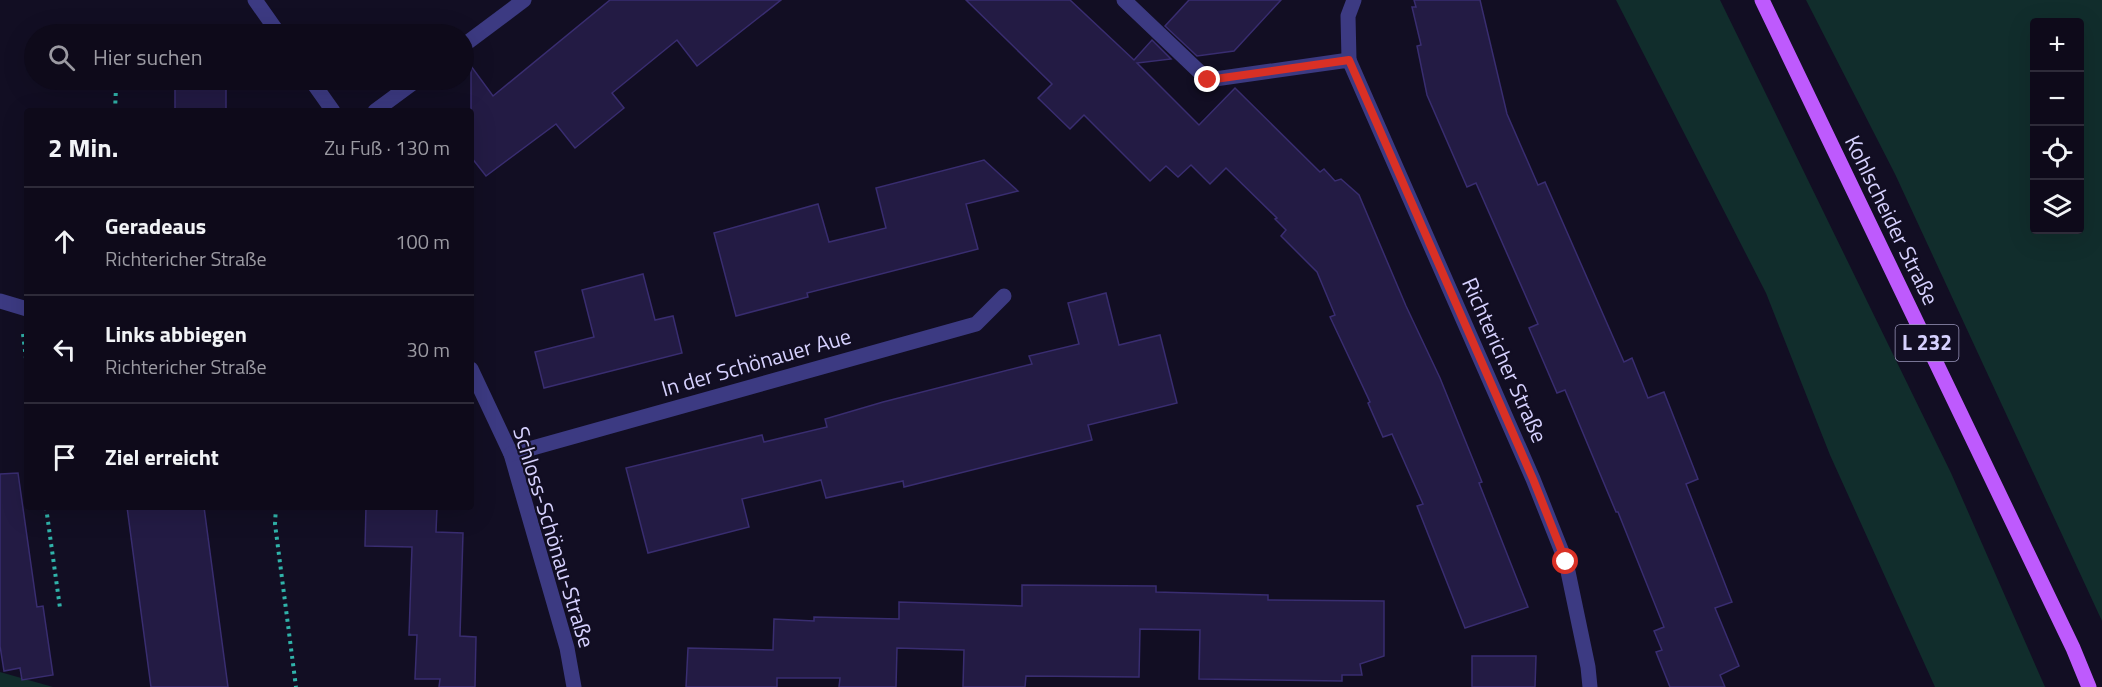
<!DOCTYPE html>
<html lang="de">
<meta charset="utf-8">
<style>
:root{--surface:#0e0a1a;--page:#171323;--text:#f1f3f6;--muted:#9b9aa2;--line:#2e2b39}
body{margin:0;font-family:"Titillium Web",sans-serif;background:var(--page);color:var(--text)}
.controls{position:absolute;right:18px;top:18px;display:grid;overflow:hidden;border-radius:6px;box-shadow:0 6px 24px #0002}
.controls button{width:54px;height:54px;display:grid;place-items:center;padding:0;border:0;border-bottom:2px solid var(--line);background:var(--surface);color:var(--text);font:30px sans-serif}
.stop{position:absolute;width:18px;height:18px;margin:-14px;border:4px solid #d93025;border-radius:50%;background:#fff}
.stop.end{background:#d93025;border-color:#fff;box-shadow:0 2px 6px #0008}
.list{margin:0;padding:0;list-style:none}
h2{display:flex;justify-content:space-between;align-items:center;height:78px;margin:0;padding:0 24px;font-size:26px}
h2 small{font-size:20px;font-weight:400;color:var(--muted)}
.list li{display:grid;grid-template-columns:39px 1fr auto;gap:18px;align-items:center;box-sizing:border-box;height:108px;padding:0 24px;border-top:2px solid var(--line)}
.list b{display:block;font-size:22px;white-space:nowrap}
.list p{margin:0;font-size:20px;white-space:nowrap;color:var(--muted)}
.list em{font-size:20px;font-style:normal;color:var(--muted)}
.icon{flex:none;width:33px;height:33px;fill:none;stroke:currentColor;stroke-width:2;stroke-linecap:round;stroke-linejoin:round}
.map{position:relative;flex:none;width:2102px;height:687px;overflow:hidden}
.search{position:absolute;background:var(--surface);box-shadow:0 6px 24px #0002;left:24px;top:24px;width:450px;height:66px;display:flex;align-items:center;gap:15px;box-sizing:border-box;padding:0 21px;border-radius:33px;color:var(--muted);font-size:22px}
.panel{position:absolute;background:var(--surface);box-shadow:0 6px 24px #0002;left:24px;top:108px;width:450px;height:402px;border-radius:6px}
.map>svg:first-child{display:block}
.green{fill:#112d2c;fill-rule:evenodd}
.building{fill:#231b44;stroke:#392d70;stroke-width:1.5}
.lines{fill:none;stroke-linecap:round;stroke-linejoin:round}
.path{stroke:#30b3aa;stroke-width:4;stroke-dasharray:3 4.5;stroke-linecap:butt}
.minor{stroke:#3c3a82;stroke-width:15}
.primary{stroke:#be5afd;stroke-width:15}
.route{stroke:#d93025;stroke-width:8}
.labels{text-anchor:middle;stroke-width:4.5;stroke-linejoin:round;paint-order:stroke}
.shield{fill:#120e23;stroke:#9b96bc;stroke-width:1.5}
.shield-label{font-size:21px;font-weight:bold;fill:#d6d1fe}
.street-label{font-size:22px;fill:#d6d1fe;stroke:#120e23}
</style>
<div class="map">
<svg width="2102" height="687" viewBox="0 0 2102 687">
<rect width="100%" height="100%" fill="#120e23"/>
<g class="green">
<polygon points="1616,0 1720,0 1951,473 2045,687 1935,687 1830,455 1766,293"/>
<path d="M1806 0H2102V621L1895 174ZM2080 22V230H2034V22Z"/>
<polygon points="0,672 53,687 0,687"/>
</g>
<g class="building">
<polygon points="610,0 781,0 697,66 677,40 612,93 624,108 575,148 556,124 486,176 471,157 471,66 493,96"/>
<polygon points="966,0 1070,0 1134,60 1152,40 1171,59 1137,63 1199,125 1235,88 1320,172 1324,169 1335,181 1341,179 1359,195 1406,306 1440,378 1482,482 1479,483 1528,607 1465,628 1417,506 1423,504 1392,434 1383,437 1368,403 1370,402 1330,317 1335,315 1317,272 1281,236 1286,230 1275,219 1277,218 1226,168 1210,184 1191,165 1178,177 1166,166 1150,181 1084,115 1070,129 1038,98 1052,84"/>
<polygon points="1189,0 1281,0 1234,51 1197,56 1165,26"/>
<polygon points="1414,0 1480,0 1507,114 1538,185 1545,182 1624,362 1632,358 1648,398 1664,392 1698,479 1686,484 1732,602 1715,608 1739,666 1720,675 1725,687 1670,687 1656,652 1662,650 1654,631 1664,627 1618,512 1616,512 1565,390 1557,393 1529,328 1538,324 1476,183 1467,187 1427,95 1417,46 1421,45 1412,7 1416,7"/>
<rect x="175" y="80" width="51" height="31"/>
<polygon points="984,160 1018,191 966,204 978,249 807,293 808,297 736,316 714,233 818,204 829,242 886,228 876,188"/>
<polygon points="643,274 655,320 673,316 682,353 544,388 535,352 594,337 582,290"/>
<polygon points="1106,293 1119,345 1160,335 1177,403 1088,425 1092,440 904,487 903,481 826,498 821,480 742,499 749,527 648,553 626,468 762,435 764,442 827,427 825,419 883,402 1032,364 1029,356 1079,344 1068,303"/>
<polygon points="18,473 37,607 43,606 53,675 22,680 20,668 4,671 0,646 0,474"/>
<polygon points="127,507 204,507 228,687 151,687"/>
<polygon points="366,507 437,507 436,532 463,533 460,636 476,637 475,687 439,687 440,679 415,679 417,635 409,635 412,547 365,546"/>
<polygon points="1022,585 1156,586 1156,592 1268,595 1268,600 1384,601 1384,656 1360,664 1362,675 1342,675 1342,681 1199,679 1200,630 1140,629 1139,677 1026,676 1025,687 963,687 964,650 897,648 896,687 839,687 840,678 777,678 777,687 686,687 688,648 773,650 774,619 814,621 814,617 899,619 899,602 1022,606"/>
<polygon points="1472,656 1536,656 1535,687 1472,687"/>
</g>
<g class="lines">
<g class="path">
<polyline points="115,111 116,87"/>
<polyline points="23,334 27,367"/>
<polyline points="46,507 60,608"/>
<polyline points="276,507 275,524 296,687"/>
</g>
<g class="minor">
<polyline points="255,0 279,34"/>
<polyline points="1124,0 1208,80 1349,60 1533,479 1566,562 1588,667 1590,687"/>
<polyline points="464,45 524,0"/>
<polyline points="1349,60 1348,16 1354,0"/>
<polyline points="311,80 333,111"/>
<polyline points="375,111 417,80"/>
<polyline points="0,301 27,309"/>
<polyline points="471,369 511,454 567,648 574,687"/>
<polyline points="511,454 976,324 1004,296"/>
</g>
<polyline class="primary" points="1762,0 2073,648 2089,687"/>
</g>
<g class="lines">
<polyline class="route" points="1208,80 1349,60 1533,479 1566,562"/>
</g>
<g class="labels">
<rect class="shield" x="1895.5" y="325" width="63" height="36" rx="4.5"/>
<g class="shield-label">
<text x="1927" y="350">L 232</text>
</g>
<g class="street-label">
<text transform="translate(1892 220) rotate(64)" y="8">Kohlscheider Straße</text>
<text transform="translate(1505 360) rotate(66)" y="8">Richtericher Straße</text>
<text transform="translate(756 362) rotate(-16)" y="8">In der Schönauer Aue</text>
<text transform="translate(554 537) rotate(73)" y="8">Schloss-Schönau-Straße</text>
</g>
</g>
</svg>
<div class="controls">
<button>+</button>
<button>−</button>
<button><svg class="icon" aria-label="locate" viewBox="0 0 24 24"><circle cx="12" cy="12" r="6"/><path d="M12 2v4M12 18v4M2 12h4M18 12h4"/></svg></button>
<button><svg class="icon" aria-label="layers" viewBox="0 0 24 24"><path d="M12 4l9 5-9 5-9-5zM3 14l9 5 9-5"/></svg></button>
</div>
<div class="stop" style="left:1566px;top:562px"></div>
<div class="stop end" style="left:1208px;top:80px"></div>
<div class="search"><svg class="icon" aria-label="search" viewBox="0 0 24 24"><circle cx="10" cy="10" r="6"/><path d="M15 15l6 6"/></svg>Hier suchen</div>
<section class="panel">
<h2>2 Min.<small>Zu Fuß · 130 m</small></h2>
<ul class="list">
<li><svg class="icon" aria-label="ahead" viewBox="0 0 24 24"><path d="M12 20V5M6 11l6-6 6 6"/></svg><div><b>Geradeaus</b><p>Richtericher Straße</p></div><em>100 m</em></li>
<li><svg class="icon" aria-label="left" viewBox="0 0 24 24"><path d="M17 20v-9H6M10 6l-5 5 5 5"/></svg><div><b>Links abbiegen</b><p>Richtericher Straße</p></div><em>30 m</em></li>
<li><svg class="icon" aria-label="arrive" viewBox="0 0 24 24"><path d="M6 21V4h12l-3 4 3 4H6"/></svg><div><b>Ziel erreicht</b></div></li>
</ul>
</section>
</div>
